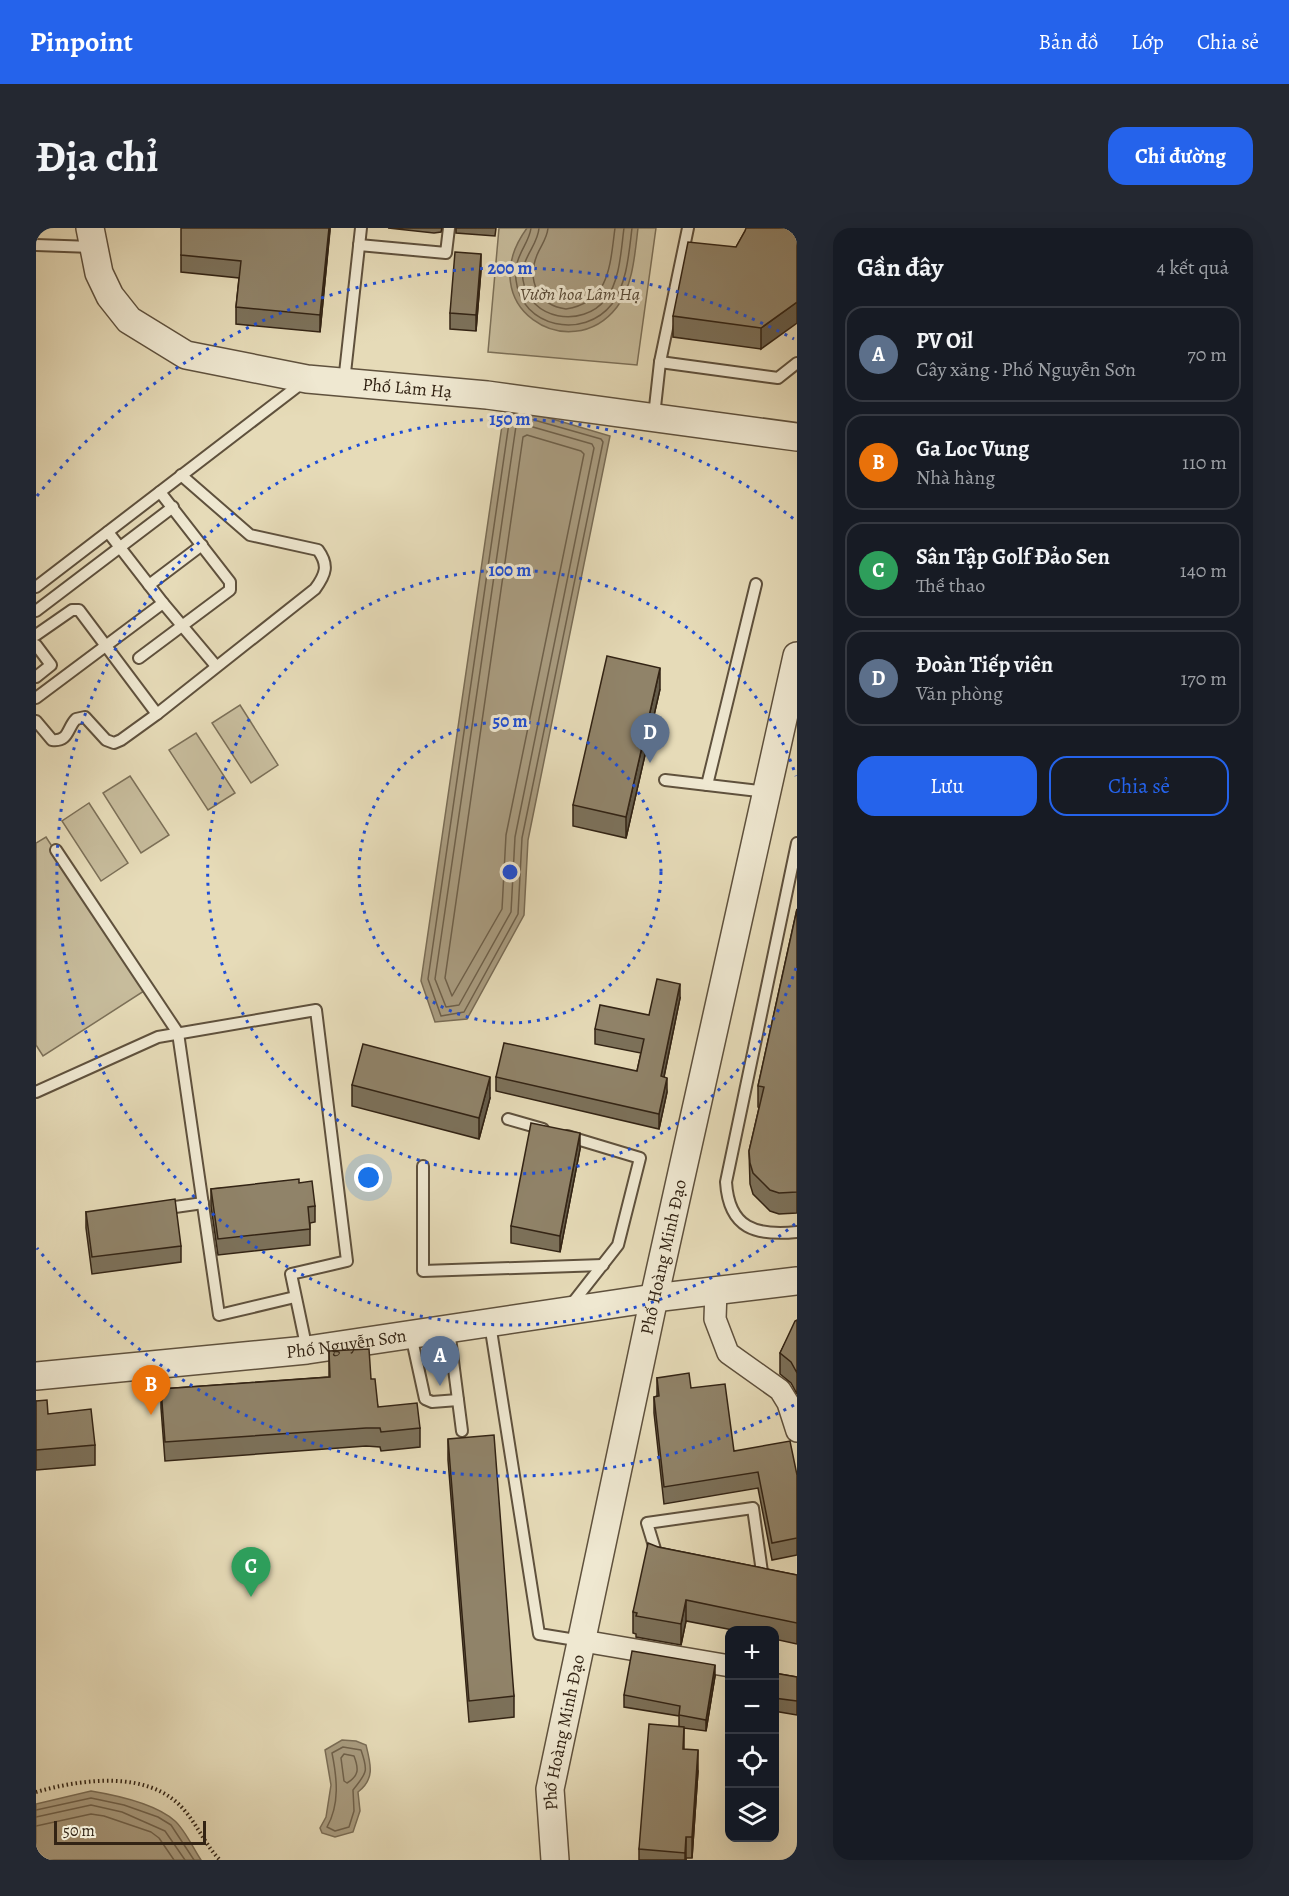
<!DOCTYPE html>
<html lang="vi">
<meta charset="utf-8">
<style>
:root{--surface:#171b24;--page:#242831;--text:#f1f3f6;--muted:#9ea1a6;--line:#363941;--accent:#2563eb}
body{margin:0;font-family:Alegreya,serif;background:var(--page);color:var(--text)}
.controls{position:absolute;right:18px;bottom:18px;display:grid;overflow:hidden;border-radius:12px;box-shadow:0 6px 24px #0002}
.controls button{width:54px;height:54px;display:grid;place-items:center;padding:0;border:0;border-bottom:2px solid var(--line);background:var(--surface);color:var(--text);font:30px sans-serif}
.scale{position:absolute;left:18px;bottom:15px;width:152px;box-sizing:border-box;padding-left:6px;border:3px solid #322314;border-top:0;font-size:16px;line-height:21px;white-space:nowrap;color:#322314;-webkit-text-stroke:4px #efe8d1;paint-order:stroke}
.you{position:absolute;left:333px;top:950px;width:21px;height:21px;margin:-15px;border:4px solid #fff;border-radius:50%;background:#1a73e8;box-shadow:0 0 0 9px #1a73e833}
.badge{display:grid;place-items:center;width:39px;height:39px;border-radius:50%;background:var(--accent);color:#fff;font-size:20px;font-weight:700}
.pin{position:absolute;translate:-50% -50px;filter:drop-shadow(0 2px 3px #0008)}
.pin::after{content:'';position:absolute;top:32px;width:21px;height:18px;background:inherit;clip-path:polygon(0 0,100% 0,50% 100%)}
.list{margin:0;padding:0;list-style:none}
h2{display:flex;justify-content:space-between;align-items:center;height:78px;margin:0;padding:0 24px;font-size:26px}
h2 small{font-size:20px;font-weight:400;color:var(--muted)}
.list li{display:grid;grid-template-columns:39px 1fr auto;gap:18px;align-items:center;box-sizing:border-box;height:96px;margin:0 12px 12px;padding:0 12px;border:2px solid var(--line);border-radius:18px}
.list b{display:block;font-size:22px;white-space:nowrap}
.list p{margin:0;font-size:20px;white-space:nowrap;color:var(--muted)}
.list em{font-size:20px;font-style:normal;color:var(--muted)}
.actions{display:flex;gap:12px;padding:18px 24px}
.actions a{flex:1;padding:14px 0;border:2px solid var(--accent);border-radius:18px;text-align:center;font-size:21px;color:var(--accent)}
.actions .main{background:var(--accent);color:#fff}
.icon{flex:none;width:33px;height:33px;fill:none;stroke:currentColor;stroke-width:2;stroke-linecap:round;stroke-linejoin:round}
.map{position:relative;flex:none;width:761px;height:1632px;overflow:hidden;border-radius:18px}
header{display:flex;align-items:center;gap:36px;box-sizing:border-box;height:84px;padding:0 30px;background:var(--accent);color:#fff}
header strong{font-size:28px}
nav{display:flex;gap:33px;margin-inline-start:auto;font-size:21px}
.intro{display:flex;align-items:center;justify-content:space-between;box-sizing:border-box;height:144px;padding:0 36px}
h1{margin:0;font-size:42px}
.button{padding:15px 27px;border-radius:18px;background:var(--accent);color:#fff;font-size:21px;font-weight:700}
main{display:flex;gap:36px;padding:0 36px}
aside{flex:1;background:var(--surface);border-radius:18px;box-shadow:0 6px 24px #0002}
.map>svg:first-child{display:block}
.green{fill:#c7bc9c;stroke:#7c7058;stroke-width:1.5}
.water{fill:#a99c80;stroke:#796c55;stroke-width:1.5}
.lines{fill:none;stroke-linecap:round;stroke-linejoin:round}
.shore{stroke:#6e604a;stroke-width:1.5}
.service-casing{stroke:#5f513d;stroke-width:14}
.minor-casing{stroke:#5f513d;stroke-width:24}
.tertiary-casing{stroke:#5f513d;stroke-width:30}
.path{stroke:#322314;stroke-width:4;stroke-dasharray:1.5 3;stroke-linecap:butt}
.service{stroke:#efe8d1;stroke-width:10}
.minor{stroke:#efe8d1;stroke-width:21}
.tertiary{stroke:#efe8d1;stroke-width:27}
.wall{fill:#7c715a;stroke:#322314;stroke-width:1.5}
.shaded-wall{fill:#655c4a;stroke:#322314;stroke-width:1.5}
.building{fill:#908369;stroke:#322314;stroke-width:1.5}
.ring{fill:none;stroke:#1d4ed8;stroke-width:3;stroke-dasharray:3 6}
.labels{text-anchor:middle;stroke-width:6;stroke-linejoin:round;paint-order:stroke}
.park-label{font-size:18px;font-style:italic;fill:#574936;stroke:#efe8d1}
.street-label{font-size:18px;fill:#322314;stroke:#efe8d1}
.centre{fill:#1d4ed8;stroke:#efe8d1;stroke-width:3}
.ring-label{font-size:18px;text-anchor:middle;font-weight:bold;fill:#1d4ed8;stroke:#efe8d1;stroke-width:6;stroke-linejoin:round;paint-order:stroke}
</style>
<header>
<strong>Pinpoint</strong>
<nav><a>Bản đồ</a><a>Lớp</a><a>Chia sẻ</a></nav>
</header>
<div class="intro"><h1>Địa chỉ</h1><a class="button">Chỉ đường</a></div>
<main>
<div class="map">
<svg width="761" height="1632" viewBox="0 0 761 1632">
<rect width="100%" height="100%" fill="#e6dbb8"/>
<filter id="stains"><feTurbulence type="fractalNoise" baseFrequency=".00333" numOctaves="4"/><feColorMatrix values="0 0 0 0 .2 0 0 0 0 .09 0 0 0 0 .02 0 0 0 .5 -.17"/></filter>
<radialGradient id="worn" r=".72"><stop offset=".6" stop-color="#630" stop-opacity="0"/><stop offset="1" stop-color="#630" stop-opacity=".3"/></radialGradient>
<g class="green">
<polygon points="463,0 620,0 601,137 452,124"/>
<polygon points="204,477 242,537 215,555 176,495"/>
<polygon points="160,505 199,565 172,582 133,522"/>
<polygon points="94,548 133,607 105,625 67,565"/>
<polygon points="53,575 92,635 65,653 26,593"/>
<polygon points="10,609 108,763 7,828 0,817 0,615"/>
</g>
<g class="water">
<path d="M491 0H602C599 25 597 58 581 79 534 140 434 78 491 0Z"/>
<polygon points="469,177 574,208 492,612 488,687 431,791 399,794 385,753"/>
<path d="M306 1512 320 1513 330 1517C335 1537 339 1551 322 1564L324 1583 317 1604 299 1609 286 1605 284 1600 290 1589 295 1557 289 1522Z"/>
<path d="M55 1563C79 1567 120 1576 139 1593 149 1602 157 1620 165 1632H0V1576Z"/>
</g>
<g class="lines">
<g class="shore">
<path d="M495 0C493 17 477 28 480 52 485 100 548 112 576 76 591 56 593 24 596 0"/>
<path d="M503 0C502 18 484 30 487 52 493 92 546 101 570 71 584 53 585 22 588 0"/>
<path d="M512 0C511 11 505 17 501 27 491 52 501 77 530 81 574 74 574 37 579 0"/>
<polygon points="477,186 565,211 567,214 486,610 482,686 428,784 405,788 392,751 474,188"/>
<polygon points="483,195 556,216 558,220 479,609 475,684 423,777 410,779 399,751 480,198"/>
<polygon points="491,207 545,223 548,226 470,607 466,681 416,768 409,750 487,209"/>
<path d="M307 1519 325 1522C333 1545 330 1545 317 1562L318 1583 313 1599 299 1603 291 1599C304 1576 301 1550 296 1525Z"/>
<path d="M308 1526 318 1528C323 1541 323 1548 311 1555L308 1553 305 1530Z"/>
<polyline points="0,1582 55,1570 88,1577 122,1589 135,1597 158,1632"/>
<polyline points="0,1589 55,1577 86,1584 129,1603 149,1632"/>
<polyline points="0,1598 55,1586 68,1588 115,1604 123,1610 138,1632"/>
</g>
<defs>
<g id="service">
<polyline points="0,17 56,19"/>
<polyline points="323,17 410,25 413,0"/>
<polyline points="624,134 742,150 761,135"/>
<polyline points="308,154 325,0"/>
<polyline points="618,188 624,134 652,0"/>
<polyline points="113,357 166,317"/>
<polyline points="0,359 266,155"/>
<polyline points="127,375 180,438"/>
<polyline points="0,383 137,279"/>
<path d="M0 407 36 382H43L121 486 279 361C290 346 293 337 282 322L214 307 145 247"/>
<polyline points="0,417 15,437 0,449"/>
<polyline points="103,430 194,362 194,354 124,264"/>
<polyline points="0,470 127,375 72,304"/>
<path d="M0 493 16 512C33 514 31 500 40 491L49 489 70 512 78 515 85 512 121 486"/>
<polyline points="629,552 731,564"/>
<polyline points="671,557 720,356"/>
<path d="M761 615 690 954C693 1001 720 1008 761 1004"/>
<polyline points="20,622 142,805 183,1087 259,1069"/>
<polyline points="0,864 122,809 280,782 311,1033 255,1046 271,1122"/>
<polyline points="472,891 507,901"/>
<polyline points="531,908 604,930 582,1017 535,1077"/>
<polyline points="387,938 387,1043 567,1037"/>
<polyline points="125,981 167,975"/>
<polyline points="454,1096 503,1406 546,1413"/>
<polyline points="413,1102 426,1203"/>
<polyline points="375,1107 389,1171 396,1174 422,1172"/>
<polyline points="622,1331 611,1295 717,1280 726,1344"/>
</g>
<g id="minor">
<polyline points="680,1062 679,1091 692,1125 744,1162 752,1175 761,1203"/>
<polyline points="547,1413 694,1438"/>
</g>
<g id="tertiary">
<path id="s1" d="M54 0 63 45 74 68 93 92 150 127 271 151 451 167 761 209"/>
<path id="s2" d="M0 1148 271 1122 618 1070 761 1053"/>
<path id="s3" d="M519 1632 514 1561 618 1070 761 428"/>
</g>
</defs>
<use href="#service" class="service-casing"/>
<use href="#minor" class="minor-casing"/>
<use href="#tertiary" class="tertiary-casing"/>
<path class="path" d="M0 1564C46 1551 115 1541 149 1583 162 1598 170 1618 184 1632"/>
<use href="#service" class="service"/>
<use href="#minor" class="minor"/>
<use href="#tertiary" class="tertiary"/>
</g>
<g class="wall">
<polygon points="294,0 284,104 200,96 200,79 203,50 145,44 145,27"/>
<polygon points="352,0 406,0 405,4 398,5"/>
<polygon points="420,0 460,0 459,8 420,5"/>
<polygon points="761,0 725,121 637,109 637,88 700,19 709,3"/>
<polygon points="445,42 440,103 414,101 414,85"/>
<polygon points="624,461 590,610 537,598 537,577"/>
<polygon points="761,681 761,985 743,986 734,983 717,966 714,956 713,923 723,880 722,879 722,858"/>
<polygon points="644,770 628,849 631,864 623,901 460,863 460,849 601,843 605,825 559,816 559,801 613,787"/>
<polygon points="316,857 454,870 443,911 316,878"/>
<polygon points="544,921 524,1024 475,1015 475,998"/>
<polygon points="263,955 279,978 279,994 274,995 274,1017 182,1027 175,978 175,961"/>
<polygon points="50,984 145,1018 145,1034 56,1046 50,1000"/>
<polygon points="761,1092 761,1166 755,1155 744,1146 744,1125"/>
<polygon points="293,1123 335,1151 342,1179 384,1200 384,1219 345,1223 344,1219 330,1218 129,1233 125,1180 125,1161 293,1149"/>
<polygon points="621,1150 655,1160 698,1223 761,1247 761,1327 736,1332 722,1260 628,1276 618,1185 618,1169 621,1168"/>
<polygon points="0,1173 12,1186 59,1217 59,1237 0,1242"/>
<polygon points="412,1211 478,1468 478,1489 433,1494 412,1232"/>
<polygon points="622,1319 761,1347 761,1416 738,1411 738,1402 697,1402 650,1393 645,1417 600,1409 600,1406 597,1405 597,1384"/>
<polygon points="738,1445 761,1449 761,1487 738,1483"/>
<polygon points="679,1448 670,1503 648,1500 648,1521 662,1543 656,1630 650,1630 650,1632 603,1632 603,1621 643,1498 643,1488 588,1479 588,1467"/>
</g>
<g class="shaded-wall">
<polygon points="293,0 294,0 294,3 284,104 284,87"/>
<polygon points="445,26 445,42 440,103 440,87"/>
<polygon points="761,74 761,95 725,121 725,100"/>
<polygon points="624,440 624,461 590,610 590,589"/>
<polygon points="644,756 644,770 625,863 625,848"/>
<polygon points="454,849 454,870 443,911 443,890"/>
<polygon points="631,850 631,864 623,901 623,886"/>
<polygon points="544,905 544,921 524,1024 524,1008"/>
<polygon points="650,1372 650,1393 645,1417 645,1396"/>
<polygon points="679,1437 679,1448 670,1503 670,1492"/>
<polygon points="662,1522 662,1543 656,1630 656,1609"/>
<polygon points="650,1609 650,1632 649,1632 649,1625"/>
</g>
<g class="building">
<polygon points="145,0 293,0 284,87 200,79 205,33 145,27"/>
<polygon points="710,0 761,0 761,74 725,100 637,88 652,14 700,19 709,3"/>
<polygon points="419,24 445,26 440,87 414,85"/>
<polygon points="571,428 624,440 590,589 537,577"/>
<polygon points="761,681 761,964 743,965 734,962 717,945 714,935 713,923 728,859 722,858"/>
<polygon points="621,751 644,756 625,848 631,850 623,886 460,849 468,815 601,843 608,811 559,801 564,777 613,787"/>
<polygon points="327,816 454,849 443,890 316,857"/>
<polygon points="495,895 544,905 524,1008 475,998"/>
<polygon points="263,951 263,955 276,953 279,978 272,979 274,1001 182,1011 175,961"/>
<polygon points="139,971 145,1018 56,1029 50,984"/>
<polygon points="761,1092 761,1145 755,1134 744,1125 759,1093"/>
<polygon points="333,1121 335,1151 339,1151 342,1179 381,1175 384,1200 345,1204 344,1200 330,1200 129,1214 125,1161 294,1149 293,1123"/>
<polygon points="653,1145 655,1160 689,1156 698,1223 754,1213 761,1247 761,1310 736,1315 722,1244 628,1259 618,1169 623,1168 621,1150"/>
<polygon points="11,1172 12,1186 55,1181 59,1217 0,1222 0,1173"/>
<polygon points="458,1207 478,1468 433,1473 412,1211"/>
<polygon points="612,1315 622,1319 761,1347 761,1395 650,1372 645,1396 600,1388 601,1385 597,1384"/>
<polygon points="596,1423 679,1437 670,1492 643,1487 644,1478 588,1467"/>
<polygon points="738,1445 761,1449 761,1473 738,1470"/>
<polygon points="613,1496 648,1499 647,1521 662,1522 656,1609 650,1609 649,1625 603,1621"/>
</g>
<g class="ring">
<circle cx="474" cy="644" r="151"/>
<path d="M760 740A302 302 0 1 1 760 548"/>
<path d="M759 996A453 453 0 1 1 759 292"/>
<path d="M758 1177A604 604 0 0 1 1 1020M1 268A604 604 0 0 1 758 111"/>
</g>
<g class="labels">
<g class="park-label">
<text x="544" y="72">Vườn hoa Lâm Hạ</text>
</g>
<g class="street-label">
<text dy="6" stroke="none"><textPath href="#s1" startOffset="393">Phố Lâm Hạ</textPath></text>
<text dy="6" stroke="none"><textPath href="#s3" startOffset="615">Phố Hoàng Minh Đạo</textPath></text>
<text dy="6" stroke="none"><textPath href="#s2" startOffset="312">Phố Nguyễn Sơn</textPath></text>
<text dy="6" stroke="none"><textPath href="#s3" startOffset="129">Phố Hoàng Minh Đạo</textPath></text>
</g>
</g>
<circle cx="474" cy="644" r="9" class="centre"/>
<g class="ring-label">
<text x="474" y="46">200 m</text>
<text x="474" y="197">150 m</text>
<text x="474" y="348">100 m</text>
<text x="474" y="499">50 m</text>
</g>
<rect width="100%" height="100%" filter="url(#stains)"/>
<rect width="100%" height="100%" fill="url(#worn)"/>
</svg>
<div class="controls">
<button>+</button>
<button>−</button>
<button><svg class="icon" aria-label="locate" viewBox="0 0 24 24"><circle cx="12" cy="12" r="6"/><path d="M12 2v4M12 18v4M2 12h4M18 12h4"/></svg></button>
<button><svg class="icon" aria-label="layers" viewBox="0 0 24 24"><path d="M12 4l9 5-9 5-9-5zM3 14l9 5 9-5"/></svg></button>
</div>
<div class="scale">50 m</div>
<div class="you"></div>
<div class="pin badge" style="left:404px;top:1158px;background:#5c6f8a">A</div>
<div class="pin badge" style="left:115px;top:1187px;background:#e8710a">B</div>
<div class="pin badge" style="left:215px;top:1369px;background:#2e9e5b">C</div>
<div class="pin badge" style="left:614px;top:535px;background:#5c6f8a">D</div>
</div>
<aside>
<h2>Gần đây<small>4 kết quả</small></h2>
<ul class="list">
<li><span class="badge" style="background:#5c6f8a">A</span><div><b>PV Oil</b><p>Cây xăng · Phố Nguyễn Sơn</p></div><em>70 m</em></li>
<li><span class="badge" style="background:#e8710a">B</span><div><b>Ga Loc Vung</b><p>Nhà hàng</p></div><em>110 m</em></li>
<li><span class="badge" style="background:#2e9e5b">C</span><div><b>Sân Tập Golf Đảo Sen</b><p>Thể thao</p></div><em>140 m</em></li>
<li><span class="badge" style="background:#5c6f8a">D</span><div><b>Đoàn Tiếp viên</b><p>Văn phòng</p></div><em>170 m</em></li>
</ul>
<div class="actions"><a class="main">Lưu</a><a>Chia sẻ</a></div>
</aside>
</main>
